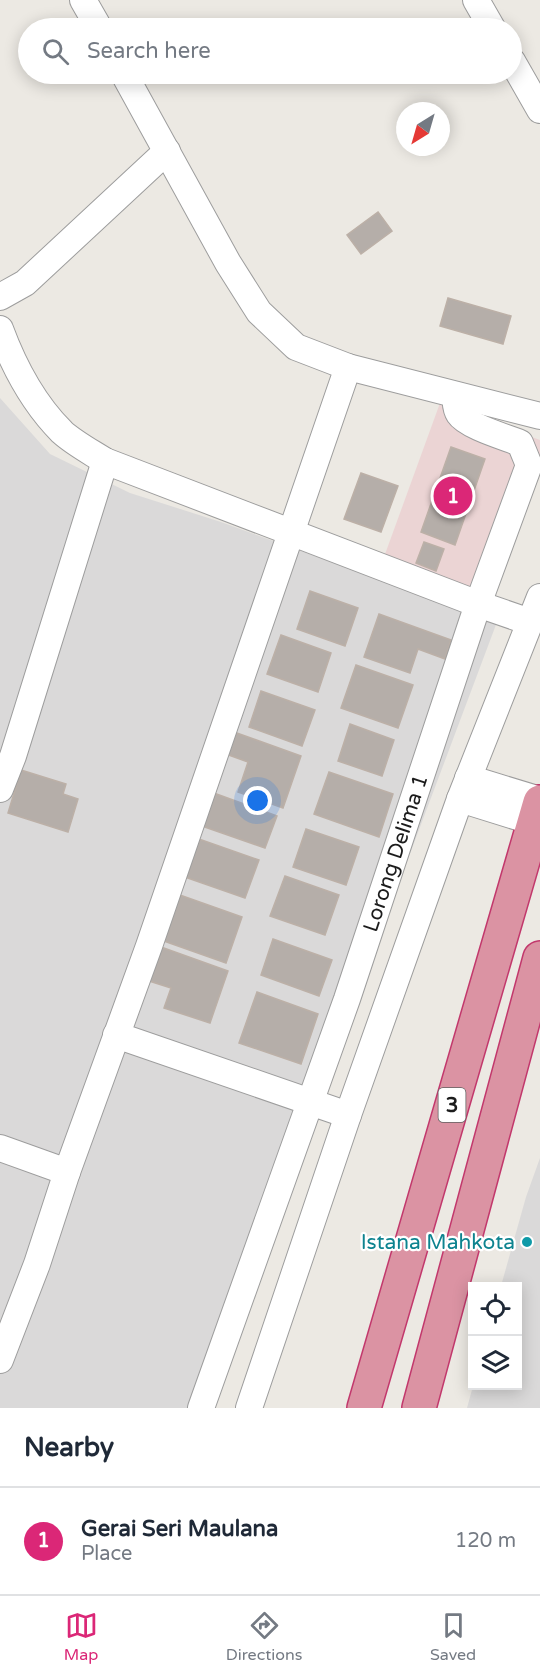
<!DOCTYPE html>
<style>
:root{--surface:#fff;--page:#f2f2f3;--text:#1f2937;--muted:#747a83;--line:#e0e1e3;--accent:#db2777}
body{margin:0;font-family:"Varela Round",sans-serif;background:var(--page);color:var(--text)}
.controls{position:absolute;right:18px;bottom:18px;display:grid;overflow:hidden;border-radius:0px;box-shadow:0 3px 15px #0003}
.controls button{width:54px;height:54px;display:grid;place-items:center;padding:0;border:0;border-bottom:2px solid var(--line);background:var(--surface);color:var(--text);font:30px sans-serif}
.compass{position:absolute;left:396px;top:102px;width:54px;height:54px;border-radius:50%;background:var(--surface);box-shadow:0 3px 15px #0003;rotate:217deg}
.you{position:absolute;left:258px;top:801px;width:21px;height:21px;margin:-15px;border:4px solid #fff;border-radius:50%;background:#1a73e8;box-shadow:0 0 0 9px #1a73e833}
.badge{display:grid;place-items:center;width:39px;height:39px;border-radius:50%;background:var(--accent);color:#fff;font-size:20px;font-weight:700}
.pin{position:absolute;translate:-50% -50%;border:3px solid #fff;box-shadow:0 2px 6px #0006}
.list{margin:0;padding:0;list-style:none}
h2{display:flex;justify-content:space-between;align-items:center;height:78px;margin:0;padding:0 24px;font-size:26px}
h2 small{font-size:20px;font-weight:400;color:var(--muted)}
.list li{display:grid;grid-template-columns:39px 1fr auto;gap:18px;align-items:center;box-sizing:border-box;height:108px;padding:0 24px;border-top:2px solid var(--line)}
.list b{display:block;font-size:22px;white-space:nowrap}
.list p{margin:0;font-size:20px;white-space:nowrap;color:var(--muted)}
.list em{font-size:20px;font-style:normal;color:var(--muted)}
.icon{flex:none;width:33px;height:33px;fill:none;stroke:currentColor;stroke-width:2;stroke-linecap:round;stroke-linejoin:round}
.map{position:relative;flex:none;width:540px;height:1408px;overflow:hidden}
.search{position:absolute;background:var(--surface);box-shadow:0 3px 15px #0003;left:18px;right:18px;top:18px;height:66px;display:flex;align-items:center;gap:15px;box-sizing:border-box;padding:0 21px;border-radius:33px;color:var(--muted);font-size:22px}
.sheet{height:186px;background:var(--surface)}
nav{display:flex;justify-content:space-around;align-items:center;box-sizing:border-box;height:84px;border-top:2px solid var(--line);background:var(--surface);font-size:16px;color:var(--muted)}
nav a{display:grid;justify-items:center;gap:3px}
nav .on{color:var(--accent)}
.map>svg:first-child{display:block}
.residential{fill:#dad9d9}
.commercial{fill:#ebd4d4}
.building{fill:#b5aea9;stroke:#bcb0a7;stroke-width:1.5}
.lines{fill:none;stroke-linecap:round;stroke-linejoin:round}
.minor-casing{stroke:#9d9d9d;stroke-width:28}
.highway-casing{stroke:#c2386c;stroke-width:36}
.minor{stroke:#fff;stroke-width:26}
.highway{stroke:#db93a3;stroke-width:33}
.culture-dot{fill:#0f9aa8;stroke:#fff;stroke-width:2}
.labels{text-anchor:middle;stroke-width:4.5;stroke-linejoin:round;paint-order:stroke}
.shield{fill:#fff;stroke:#606060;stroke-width:1.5}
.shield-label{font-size:20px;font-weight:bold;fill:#1c1c1c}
.street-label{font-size:21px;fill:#1c1c1c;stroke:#fff}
.culture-label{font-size:21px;fill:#0d838f;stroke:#fff;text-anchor:end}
</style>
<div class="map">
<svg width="540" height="1408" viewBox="0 0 540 1408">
<rect width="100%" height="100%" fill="#ece9e3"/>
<g class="residential">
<polygon points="0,398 50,454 130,493 221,522 497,622 202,1408 0,1408"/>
<polygon points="540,1158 540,1408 467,1408 473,1386 518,1386 518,1286 501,1286 526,1197"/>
</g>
<polygon class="commercial" points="440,403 540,440 540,465 491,597 384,557"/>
<g class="building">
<polygon points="378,212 392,231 361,254 347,235"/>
<polygon points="448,298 511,316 503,344 440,326"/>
<polygon points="451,447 485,459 455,545 421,532"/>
<polygon points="361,473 398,486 381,532 344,519"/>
<polygon points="424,542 444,549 436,571 416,563"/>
<polygon points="310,591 358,608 345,646 297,629"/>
<polygon points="379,614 451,640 445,659 418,649 410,673 364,657"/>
<polygon points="281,635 331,653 318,692 267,674"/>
<polygon points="356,665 413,685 398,728 341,708"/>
<polygon points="261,691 315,710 302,746 249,727"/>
<polygon points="350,724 394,740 382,776 338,761"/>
<polygon points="234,732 301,756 283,808 238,792 248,762 226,754"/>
<polygon points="21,770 66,784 63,794 78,799 68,832 8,813"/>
<polygon points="329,772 393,794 379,837 314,814"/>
<polygon points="211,792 277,816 265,848 199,825"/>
<polygon points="306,829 359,847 346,885 293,867"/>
<polygon points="196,838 259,860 245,898 182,876"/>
<polygon points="285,876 339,895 325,935 270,916"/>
<polygon points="177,894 242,917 226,963 161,940"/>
<polygon points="273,939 332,960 319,996 261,975"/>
<polygon points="161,947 228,971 210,1023 164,1008 171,988 149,981"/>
<polygon points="257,992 318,1014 301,1064 239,1043"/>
</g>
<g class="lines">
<defs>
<g id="minor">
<polyline points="83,0 99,28"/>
<polyline points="476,0 492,28"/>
<polyline points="512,61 540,110"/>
<polyline points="124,74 228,263 259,312 296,347 348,367 540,416"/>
<polyline points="0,297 25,283 167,151"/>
<path d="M0 329C14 367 33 403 62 432 74 443 91 452 105 461L478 604 530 622"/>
<polyline points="468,778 540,800"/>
<polyline points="0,789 13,756 105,461"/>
<polyline points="460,799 540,824"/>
<polyline points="116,1035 348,1115"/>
<polyline points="0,1148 67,1172"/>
<polyline points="0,1360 37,1264 67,1172 149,946 348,367"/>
<path id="s1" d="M201 1408 347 999 478 604 529 465 520 443C505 437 467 426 459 414 455 408 456 402 455 395"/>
<polyline points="249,1408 348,1115 460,799 540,597"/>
</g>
<g id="highway">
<polyline points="364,1408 540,802"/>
<polyline points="419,1408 540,958"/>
</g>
</defs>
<use href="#minor" class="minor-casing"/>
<use href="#highway" class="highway-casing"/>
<use href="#minor" class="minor"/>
<use href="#highway" class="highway"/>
</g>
<circle class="culture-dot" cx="527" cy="1242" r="6"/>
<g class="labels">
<rect class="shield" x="438.5" y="1088" width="27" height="34" rx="4.5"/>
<g class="shield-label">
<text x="452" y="1112">3</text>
</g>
<g class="street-label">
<text dy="7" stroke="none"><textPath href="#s1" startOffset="588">Lorong Delima 1</textPath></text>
</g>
<g class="culture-label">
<text x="515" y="1249">Istana Mahkota</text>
</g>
</g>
</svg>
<div class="controls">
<button><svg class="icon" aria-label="locate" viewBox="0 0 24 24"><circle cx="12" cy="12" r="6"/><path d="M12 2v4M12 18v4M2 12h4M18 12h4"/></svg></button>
<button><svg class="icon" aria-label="layers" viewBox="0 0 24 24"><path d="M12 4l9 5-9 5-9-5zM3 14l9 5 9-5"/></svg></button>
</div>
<svg class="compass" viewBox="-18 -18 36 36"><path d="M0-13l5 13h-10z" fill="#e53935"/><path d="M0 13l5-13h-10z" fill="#747a83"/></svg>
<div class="you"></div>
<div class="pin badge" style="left:453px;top:496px">1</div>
<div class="search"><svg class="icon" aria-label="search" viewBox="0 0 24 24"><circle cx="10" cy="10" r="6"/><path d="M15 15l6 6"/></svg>Search here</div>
</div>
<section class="sheet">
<h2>Nearby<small></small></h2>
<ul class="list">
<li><span class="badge">1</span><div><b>Gerai Seri Maulana</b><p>Place</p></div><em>120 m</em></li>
</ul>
</section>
<nav>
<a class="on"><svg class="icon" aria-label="map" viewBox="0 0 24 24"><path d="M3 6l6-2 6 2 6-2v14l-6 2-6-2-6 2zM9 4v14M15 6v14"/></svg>Map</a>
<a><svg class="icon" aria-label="directions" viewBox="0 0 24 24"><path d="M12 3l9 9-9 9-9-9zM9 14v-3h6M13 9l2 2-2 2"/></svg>Directions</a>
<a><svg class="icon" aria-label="saved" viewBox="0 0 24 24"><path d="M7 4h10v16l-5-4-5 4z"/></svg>Saved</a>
</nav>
